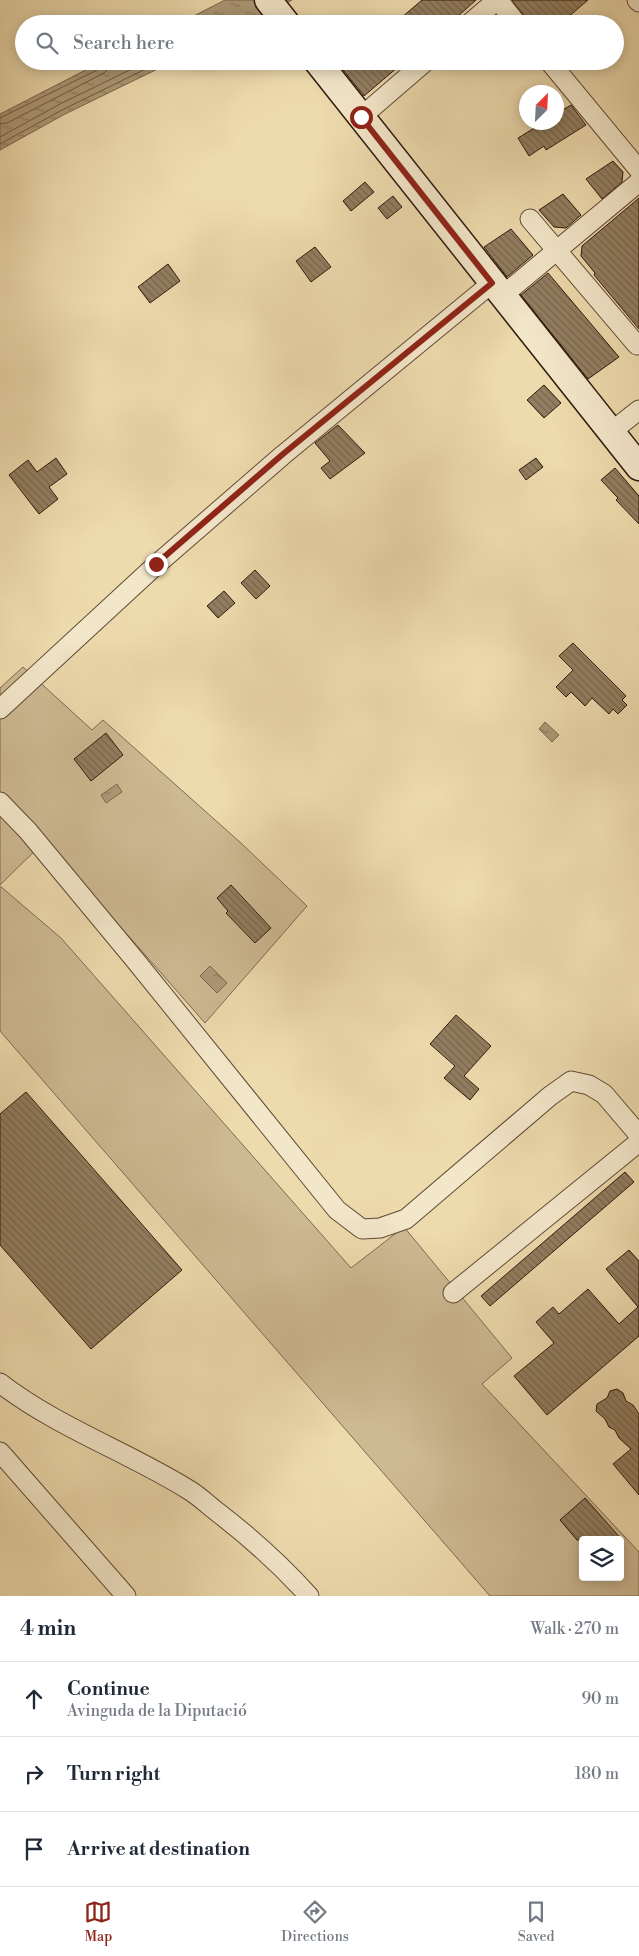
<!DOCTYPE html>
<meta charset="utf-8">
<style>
:root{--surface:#fff;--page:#f6f6f7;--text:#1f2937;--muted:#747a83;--line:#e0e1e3;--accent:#8f2418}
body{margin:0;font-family:"Libre Bodoni",serif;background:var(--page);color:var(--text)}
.controls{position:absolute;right:15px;bottom:15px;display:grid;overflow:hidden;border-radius:5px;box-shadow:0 2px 12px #0003}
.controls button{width:45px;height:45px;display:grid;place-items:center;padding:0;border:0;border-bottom:1px solid var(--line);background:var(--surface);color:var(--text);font:25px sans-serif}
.compass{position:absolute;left:519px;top:85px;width:45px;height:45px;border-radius:50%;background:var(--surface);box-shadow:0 2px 12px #0003;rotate:24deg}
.stop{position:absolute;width:15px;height:15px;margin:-11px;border:4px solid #8f2418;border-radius:50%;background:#fff}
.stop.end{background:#8f2418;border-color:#fff;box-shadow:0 1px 5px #0008}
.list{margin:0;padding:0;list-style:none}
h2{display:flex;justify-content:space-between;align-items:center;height:65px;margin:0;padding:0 20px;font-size:21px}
h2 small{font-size:16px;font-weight:400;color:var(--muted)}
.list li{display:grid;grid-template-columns:32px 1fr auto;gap:15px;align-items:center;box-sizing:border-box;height:75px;padding:0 20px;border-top:1px solid var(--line)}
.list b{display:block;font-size:19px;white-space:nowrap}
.list p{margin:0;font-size:16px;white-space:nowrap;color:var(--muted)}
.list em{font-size:16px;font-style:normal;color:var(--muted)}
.icon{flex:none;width:28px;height:28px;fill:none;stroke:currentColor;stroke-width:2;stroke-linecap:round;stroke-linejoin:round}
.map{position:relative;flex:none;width:639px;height:1596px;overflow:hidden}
.search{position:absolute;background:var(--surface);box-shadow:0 2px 12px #0003;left:15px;right:15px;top:15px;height:55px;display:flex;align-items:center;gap:12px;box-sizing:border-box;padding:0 18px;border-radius:28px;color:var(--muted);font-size:19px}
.sheet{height:290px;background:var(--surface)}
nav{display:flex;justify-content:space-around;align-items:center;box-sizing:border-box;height:70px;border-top:1px solid var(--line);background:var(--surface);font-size:14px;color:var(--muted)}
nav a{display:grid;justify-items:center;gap:2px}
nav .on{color:var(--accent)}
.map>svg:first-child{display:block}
.green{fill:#cdb992;stroke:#7e6a50;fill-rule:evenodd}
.water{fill:url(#water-ripples);stroke:#7b664d}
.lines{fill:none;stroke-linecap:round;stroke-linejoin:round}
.shore{stroke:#6e5a42;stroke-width:1}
.building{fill:url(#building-back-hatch);stroke:#301a0d}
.street-casing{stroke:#5f4a35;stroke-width:21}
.secondary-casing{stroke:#301a0d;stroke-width:29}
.street{stroke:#f3e7ca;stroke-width:19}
.secondary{stroke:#f3e7ca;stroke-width:26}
.route{stroke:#8f2418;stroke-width:6}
</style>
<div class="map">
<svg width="639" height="1596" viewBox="0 0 639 1596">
<defs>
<pattern id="water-ripples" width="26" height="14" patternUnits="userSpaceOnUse" patternTransform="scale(1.25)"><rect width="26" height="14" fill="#ad9977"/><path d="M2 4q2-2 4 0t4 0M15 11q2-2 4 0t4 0" fill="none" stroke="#8d7c60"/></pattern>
<pattern id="building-back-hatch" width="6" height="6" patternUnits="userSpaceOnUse" patternTransform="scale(1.25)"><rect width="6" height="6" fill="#927e60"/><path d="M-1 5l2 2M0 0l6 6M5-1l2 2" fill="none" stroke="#78664e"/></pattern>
</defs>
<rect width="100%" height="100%" fill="#eddaad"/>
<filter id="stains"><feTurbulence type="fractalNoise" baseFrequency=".004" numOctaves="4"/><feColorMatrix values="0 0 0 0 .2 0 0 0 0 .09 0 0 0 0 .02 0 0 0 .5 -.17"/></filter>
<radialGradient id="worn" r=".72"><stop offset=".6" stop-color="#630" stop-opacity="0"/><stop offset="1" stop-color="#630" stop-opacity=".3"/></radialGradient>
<g class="green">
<polygon points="23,667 92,730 103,720 242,844 307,906 205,1023 45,841 0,885 0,688"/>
<path d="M0 886 61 938 351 1268 404 1227 512 1358 482 1384 639 1552V1596H490L0 1031ZM583 1540H620V1577H583Z"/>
</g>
<g class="water">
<polygon points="225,0 292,0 251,24 178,24"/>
<polygon points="103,61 174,61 65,114 0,150 0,114"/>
<polygon points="545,722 559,735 552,742 539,729"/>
<polygon points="117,784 122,792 106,803 101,795"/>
<polygon points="210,966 227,983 217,993 200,976"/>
</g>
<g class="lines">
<g class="shore">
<polyline points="0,118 101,68 104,61"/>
<polyline points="0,124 7,123 104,73 109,68 110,61"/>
<polyline points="0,137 60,104 148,61"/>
<polyline points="0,144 62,110 162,61"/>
</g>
</g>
<g class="building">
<polygon points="422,0 476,0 449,24 394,24"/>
<polygon points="512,0 588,0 560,24 530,24"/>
<polygon points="336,61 405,61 364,96"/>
<polygon points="571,105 586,125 546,150 544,146 529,156 518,138 544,122 556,122 556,114"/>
<polygon points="613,161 623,172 622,182 602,199 586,179"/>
<polygon points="365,182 374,192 351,211 343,201"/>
<polygon points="563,194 581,215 566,228 554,227 539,210"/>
<polygon points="393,196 402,207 387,219 378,208"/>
<polygon points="639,198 639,329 594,275 595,273 581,256 582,246"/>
<polygon points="511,229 533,255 507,277 484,247"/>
<polygon points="315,247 331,267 311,282 296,261"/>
<polygon points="168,264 180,281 150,303 138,287"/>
<polygon points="548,273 619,357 588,379 521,295"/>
<polygon points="544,385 561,403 544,418 527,400"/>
<polygon points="338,425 365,453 330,479 321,468 330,461 315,443"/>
<polygon points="56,458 67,474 49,487 58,499 39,514 9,475 28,460 37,472"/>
<polygon points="536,458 543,467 526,480 519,470"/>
<polygon points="615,468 639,496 639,524 616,500 618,498 601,480"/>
<polygon points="255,570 270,586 256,599 241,583"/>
<polygon points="224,591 235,603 218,618 207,606"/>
<polygon points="573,643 626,696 622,700 627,705 618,714 613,709 609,714 592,698 585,706 571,692 566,697 556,687 573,670 559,656"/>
<polygon points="106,733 123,755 91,781 74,759"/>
<polygon points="231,885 271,928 255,943 226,913 228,911 217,898"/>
<polygon points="456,1015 491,1046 464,1076 479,1089 470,1100 444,1078 455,1066 430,1044"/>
<polygon points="26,1092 182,1270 91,1349 0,1245 0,1114"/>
<polygon points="625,1172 634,1182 490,1306 481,1296"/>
<polygon points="629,1250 639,1261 639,1336 547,1415 514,1376 554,1343 536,1322 553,1307 559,1314 588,1289 619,1324 638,1307 606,1269"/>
<polygon points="617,1389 623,1393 626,1401 633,1405 639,1414 639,1495 613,1464 631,1449 619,1438 615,1430 609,1427 605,1419 596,1411 597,1404 607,1398 610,1391"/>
<polygon points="585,1498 622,1540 577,1540 560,1520"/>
</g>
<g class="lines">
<defs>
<g id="street">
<polyline points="498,0 517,24"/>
<polyline points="637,0 639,2"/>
<polyline points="469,24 497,0"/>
<polyline points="549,61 639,170"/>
<polyline points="361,117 426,61"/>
<polyline points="530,219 637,345"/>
<polyline points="502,296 639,182"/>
<polyline points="611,432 639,410"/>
<polyline points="0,709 156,565 283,455 492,283"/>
<polyline points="0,802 28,831 135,960 337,1210 362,1229 380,1228 406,1219 550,1096 571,1081 589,1085 604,1094 639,1135"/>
<polyline points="453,1293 639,1142"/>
<path d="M0 1383C57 1427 128 1452 189 1490 199 1496 207 1504 216 1511 250 1537 281 1565 309 1596"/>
<polyline points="0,1452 126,1596"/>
</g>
<g id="secondary">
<polyline points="268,0 287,24"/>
<polyline points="317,61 639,467"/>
</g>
</defs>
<use href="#street" class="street-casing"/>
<use href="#secondary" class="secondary-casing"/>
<use href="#street" class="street"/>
<use href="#secondary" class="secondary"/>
</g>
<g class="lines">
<polyline class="route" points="156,564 283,454 492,283 361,117"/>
</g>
<rect width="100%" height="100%" filter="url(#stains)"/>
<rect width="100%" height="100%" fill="url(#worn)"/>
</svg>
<div class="controls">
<button><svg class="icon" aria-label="layers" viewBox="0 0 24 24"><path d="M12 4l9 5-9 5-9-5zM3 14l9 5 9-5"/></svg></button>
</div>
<svg class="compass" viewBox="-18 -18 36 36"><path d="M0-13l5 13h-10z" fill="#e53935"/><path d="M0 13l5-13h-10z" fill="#747a83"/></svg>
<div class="stop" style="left:361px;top:117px"></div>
<div class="stop end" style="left:156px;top:564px"></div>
<div class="search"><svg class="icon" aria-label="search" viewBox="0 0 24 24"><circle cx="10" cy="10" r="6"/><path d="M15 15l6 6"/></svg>Search here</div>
</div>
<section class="sheet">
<h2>4 min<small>Walk · 270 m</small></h2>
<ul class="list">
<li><svg class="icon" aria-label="ahead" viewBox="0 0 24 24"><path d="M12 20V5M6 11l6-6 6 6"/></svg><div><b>Continue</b><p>Avinguda de la Diputació</p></div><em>90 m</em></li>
<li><svg class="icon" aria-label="right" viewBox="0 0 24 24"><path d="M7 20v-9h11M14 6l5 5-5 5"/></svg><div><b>Turn right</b></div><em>180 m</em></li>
<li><svg class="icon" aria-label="arrive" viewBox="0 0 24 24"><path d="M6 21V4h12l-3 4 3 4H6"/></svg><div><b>Arrive at destination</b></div></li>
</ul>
</section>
<nav>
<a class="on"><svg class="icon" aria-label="map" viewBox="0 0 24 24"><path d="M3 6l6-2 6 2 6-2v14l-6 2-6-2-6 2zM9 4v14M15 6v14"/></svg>Map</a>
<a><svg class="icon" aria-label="directions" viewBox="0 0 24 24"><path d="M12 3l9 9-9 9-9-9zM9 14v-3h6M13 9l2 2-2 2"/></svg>Directions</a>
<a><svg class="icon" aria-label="saved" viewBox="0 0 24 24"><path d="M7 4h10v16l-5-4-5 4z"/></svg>Saved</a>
</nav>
